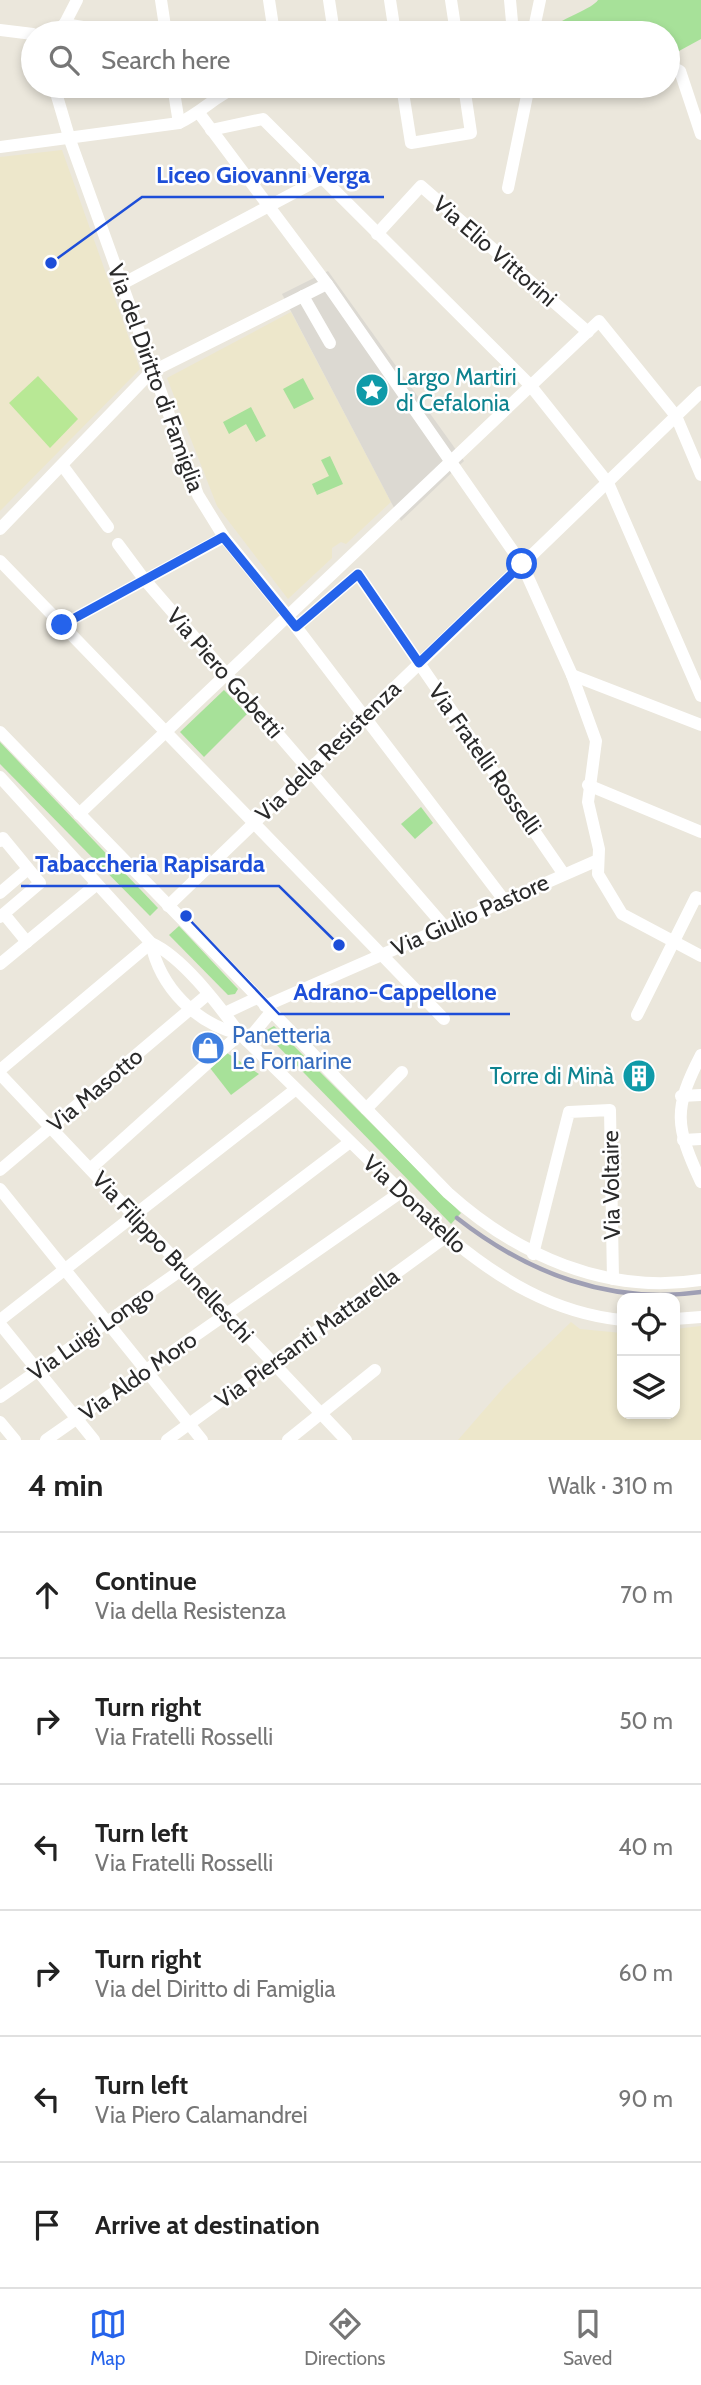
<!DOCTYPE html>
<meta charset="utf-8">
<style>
:root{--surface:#fff;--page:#f6f6f6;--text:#222;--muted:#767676;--line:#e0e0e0;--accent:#2563eb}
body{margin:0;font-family:Cabin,sans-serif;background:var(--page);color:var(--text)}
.controls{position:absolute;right:21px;bottom:21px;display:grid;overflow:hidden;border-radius:14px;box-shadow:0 4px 10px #0003}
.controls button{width:63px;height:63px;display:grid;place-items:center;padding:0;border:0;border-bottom:2px solid var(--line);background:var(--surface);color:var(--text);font:35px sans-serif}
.stop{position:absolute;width:21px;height:21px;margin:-16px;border:5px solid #2563eb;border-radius:50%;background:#fff}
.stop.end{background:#2563eb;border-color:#fff;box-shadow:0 2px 7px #0008}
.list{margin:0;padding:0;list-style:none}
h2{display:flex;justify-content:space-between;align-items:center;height:91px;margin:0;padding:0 28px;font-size:30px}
h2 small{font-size:23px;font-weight:400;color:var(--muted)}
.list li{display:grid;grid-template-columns:46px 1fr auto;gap:21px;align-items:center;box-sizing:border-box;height:126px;padding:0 28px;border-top:2px solid var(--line)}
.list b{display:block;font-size:26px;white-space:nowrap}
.list p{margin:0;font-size:23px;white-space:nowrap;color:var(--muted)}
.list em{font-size:23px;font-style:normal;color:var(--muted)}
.icon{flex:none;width:38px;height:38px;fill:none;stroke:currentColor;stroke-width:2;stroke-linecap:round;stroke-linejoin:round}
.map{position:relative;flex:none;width:701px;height:1440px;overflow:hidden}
.search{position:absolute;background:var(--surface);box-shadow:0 4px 10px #0003;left:21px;right:21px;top:21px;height:77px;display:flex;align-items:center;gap:18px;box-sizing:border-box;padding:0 24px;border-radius:38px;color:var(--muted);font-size:26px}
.sheet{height:847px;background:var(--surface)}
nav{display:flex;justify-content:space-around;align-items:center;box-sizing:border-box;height:98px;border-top:2px solid var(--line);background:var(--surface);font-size:19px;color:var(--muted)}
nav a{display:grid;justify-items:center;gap:4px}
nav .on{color:var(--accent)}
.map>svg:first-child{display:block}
.education{fill:#ede7cb}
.green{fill:#a7e199}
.pitch{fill:#b8e895}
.plaza{fill:#dcd9d2}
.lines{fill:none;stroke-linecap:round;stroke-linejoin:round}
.minor{stroke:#fff;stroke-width:12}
.rail{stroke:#9f9fb4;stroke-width:4.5}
.route{stroke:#2563eb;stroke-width:9}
.labels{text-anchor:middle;stroke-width:5;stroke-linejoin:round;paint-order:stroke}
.street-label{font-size:23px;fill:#2a2a2a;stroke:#fff}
.culture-label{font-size:23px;fill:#0d838f;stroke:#fff;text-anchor:start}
.shop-label{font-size:23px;fill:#366cbe;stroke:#fff;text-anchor:start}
.leader{fill:none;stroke:#1d4ed8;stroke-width:2.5}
.callout-dot{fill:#1d4ed8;stroke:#fff;stroke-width:2.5}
.callout-label{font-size:24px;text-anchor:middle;font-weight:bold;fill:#1d4ed8;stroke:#fff;stroke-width:5;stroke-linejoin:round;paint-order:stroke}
</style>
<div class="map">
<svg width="701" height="1440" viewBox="0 0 701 1440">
<rect width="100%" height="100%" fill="#ebe7dc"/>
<g class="education">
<polygon points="62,150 140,369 0,511 0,157"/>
<polygon points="291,312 391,502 346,544 341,542 332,548 332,558 288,599 217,506 167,378"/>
<polygon points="571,1322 580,1329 622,1333 622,1414 675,1414 675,1329 701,1326 701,1440 458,1440 505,1386"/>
</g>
<g class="green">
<path d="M598 0H701V39L668 57V33H540L541 27 550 29C564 17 592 9 598 0Z"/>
<polygon points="303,378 314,399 294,409 283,389"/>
<polygon points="251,407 266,436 256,442 246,424 229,434 223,422"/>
<polygon points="330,456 343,484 317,495 312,484 329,476 321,460"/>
<polygon points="224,690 247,714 204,757 180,732"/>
<polygon points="0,742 158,908 150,916 0,764"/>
<polygon points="421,807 433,823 415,839 401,824"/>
<polygon points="179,926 238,989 235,994 228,995 169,935"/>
<polygon points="274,1026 461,1213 451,1224 269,1037 265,1031"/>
<polygon points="227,1053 259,1074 231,1095 210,1068"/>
</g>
<polygon class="pitch" points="38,376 78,419 50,448 9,403"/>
<polygon class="plaza" points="328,271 464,461 401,521 282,294"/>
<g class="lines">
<g class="minor">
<polyline points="161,0 166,33"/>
<polyline points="269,0 274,33"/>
<polyline points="329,0 334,33"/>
<polyline points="390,0 395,33"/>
<polyline points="451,0 456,33"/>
<polyline points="510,0 513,33"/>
<polyline points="64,24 108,31"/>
<polyline points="0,30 33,34"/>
<polyline points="60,33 77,0"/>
<polyline points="441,33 455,30 483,33"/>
<polyline points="533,33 540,0"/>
<polyline points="668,65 680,71 701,134"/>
<polyline points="54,86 70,140 198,495 224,537 287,615 504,900"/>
<polyline points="173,86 179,123"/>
<polyline points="402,86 411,143 471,133 464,86"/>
<polyline points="199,113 327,284"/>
<polyline points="211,130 263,119 530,385 608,483 701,696"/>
<path d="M0 147 179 123C201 113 216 95 239 86"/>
<polyline points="508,188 529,86"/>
<polyline points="377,234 421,186 588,332"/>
<polyline points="122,284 320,179"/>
<polyline points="303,296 330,343"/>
<polyline points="62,465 108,527"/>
<polyline points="0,529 151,372 327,284 522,564 572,675 596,741 588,802 599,849 598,874 622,914 701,956"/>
<polyline points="118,544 144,579 444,926"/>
<polyline points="0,561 444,1019"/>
<polyline points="62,625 224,537"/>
<polyline points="296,627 358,574 563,873"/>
<polyline points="572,675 701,725"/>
<path d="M0 732 448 1193C517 1255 606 1295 701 1280"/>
<path d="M0 777 151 943C183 957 219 1006 240 1034L447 1236C499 1279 553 1313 622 1320"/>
<polyline points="588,785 701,832"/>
<polyline points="79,814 599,321 676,416 701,475"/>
<polyline points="0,841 3,838 40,883 0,917"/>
<polyline points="0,893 28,869"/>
<polyline points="168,906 701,392"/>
<polyline points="4,914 27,942"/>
<path d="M151 943C160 987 196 1024 240 1034"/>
<polyline points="0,964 97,884"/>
<polyline points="265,1006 598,860"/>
<polyline points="225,1013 257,998"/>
<polyline points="637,1015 696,897 701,899"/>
<polyline points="247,1041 271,1012"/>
<path d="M701 1055C673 1109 675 1126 701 1182"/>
<polyline points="0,1070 151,943"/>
<polyline points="0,1074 346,1440"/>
<polyline points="681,1096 701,1095"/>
<polyline points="366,1109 402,1072"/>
<polyline points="683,1140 701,1139"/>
<polyline points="90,1169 240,1034"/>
<polyline points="0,1170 207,995"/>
<polyline points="0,1189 202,1440"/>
<polyline points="533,1254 569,1112 610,1110 613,1279"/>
<polyline points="675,1319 701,1317"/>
<polyline points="0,1320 296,1089"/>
<polyline points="0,1324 94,1440"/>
<polyline points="0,1397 184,1268 350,1142"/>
<polyline points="0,1422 15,1440"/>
<polyline points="46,1440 401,1192"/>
<polyline points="167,1440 447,1236"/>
<polyline points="288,1440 375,1370"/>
</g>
<path class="rail" d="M457 1218C527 1273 610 1305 701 1292"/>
</g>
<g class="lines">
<polyline class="route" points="62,625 223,537 296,627 358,574 419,663 522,564"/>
</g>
<defs>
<symbol id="sight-disc" viewBox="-11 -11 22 22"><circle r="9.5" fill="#0f9aa8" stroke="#fff"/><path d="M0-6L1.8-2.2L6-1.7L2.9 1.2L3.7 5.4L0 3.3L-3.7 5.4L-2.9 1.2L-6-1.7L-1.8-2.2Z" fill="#fff"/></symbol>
<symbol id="shop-disc" viewBox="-11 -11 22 22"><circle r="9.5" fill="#3f7fe0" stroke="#fff"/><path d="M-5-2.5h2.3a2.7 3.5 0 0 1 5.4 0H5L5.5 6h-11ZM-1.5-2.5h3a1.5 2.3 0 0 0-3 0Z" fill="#fff"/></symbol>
<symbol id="building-disc" viewBox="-11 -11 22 22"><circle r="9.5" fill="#0f9aa8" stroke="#fff"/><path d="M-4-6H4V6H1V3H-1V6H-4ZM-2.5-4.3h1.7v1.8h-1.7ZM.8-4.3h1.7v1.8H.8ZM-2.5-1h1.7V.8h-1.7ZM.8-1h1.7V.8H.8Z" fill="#fff"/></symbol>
</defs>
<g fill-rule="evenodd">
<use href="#sight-disc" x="353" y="371" width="38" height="38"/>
<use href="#shop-disc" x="189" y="1029" width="38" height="38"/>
<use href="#building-disc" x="620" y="1057" width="38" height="38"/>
</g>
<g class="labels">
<g class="street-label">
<text transform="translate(495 251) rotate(41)" y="8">Via Elio Vittorini</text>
<text transform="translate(156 378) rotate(70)" y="8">Via del Diritto di Famiglia</text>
<text transform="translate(225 673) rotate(49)" y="8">Via Piero Gobetti</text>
<text transform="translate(328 751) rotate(-44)" y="8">Via della Resistenza</text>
<text transform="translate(485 759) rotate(55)" y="8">Via Fratelli Rosselli</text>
<text transform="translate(470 915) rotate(-24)" y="8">Via Giulio Pastore</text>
<text transform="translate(95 1090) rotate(-40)" y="8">Via Masotto</text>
<text transform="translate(611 1185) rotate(-91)" y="8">Via Voltaire</text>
<text transform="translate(415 1204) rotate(43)" y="8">Via Donatello</text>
<text transform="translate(173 1257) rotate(47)" y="8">Via Filippo Brunelleschi</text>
<text transform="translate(91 1333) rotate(-35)" y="8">Via Luigi Longo</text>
<text transform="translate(307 1338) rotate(-36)" y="8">Via Piersanti Mattarella</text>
<text transform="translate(138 1376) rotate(-35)" y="8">Via Aldo Moro</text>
</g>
<g class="culture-label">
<text x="396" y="385">Largo Martiri<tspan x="396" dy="26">di Cefalonia</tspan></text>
<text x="614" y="1084" text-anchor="end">Torre di Minà</text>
</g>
<g class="shop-label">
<text x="232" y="1043">Panetteria<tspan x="232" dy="26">Le Fornarine</tspan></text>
</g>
</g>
<path class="leader" d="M51 263L142 197H384M339 945L279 886H21M186 916L279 1014H510"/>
<g class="callout-dot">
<circle cx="51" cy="263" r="7"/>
<circle cx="339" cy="945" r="7"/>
<circle cx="186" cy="916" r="7"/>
</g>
<g class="callout-label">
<text x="263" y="183">Liceo Giovanni Verga</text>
<text x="150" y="872">Tabaccheria Rapisarda</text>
<text x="395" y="1000">Adrano-Cappellone</text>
</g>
</svg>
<div class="controls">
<button><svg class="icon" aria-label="locate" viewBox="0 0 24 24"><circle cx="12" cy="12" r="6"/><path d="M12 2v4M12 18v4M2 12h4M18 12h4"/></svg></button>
<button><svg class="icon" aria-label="layers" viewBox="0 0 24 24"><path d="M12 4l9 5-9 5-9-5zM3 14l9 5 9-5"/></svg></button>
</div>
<div class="stop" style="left:522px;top:564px"></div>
<div class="stop end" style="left:62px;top:625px"></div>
<div class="search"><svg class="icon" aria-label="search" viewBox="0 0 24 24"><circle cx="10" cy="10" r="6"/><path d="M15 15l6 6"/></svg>Search here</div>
</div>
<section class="sheet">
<h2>4 min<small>Walk · 310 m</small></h2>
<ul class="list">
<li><svg class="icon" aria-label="ahead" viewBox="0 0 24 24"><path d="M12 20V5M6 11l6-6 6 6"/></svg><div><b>Continue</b><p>Via della Resistenza</p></div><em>70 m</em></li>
<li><svg class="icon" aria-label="right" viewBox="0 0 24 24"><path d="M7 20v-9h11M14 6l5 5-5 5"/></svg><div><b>Turn right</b><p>Via Fratelli Rosselli</p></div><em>50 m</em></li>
<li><svg class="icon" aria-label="left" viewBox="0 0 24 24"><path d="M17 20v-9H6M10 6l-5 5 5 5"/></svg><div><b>Turn left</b><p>Via Fratelli Rosselli</p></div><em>40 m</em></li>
<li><svg class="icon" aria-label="right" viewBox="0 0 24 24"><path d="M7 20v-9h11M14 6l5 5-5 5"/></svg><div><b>Turn right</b><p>Via del Diritto di Famiglia</p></div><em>60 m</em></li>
<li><svg class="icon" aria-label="left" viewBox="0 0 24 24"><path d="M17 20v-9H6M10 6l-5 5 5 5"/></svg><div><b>Turn left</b><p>Via Piero Calamandrei</p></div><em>90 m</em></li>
<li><svg class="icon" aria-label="arrive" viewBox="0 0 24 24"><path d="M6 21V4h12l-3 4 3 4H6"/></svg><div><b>Arrive at destination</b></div></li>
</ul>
</section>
<nav>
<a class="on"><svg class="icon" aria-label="map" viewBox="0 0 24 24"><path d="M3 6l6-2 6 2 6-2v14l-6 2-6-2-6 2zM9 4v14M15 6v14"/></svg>Map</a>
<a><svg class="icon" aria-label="directions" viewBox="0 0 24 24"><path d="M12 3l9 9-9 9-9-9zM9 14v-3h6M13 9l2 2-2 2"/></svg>Directions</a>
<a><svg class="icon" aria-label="saved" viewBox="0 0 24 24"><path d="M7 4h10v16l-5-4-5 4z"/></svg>Saved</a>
</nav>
